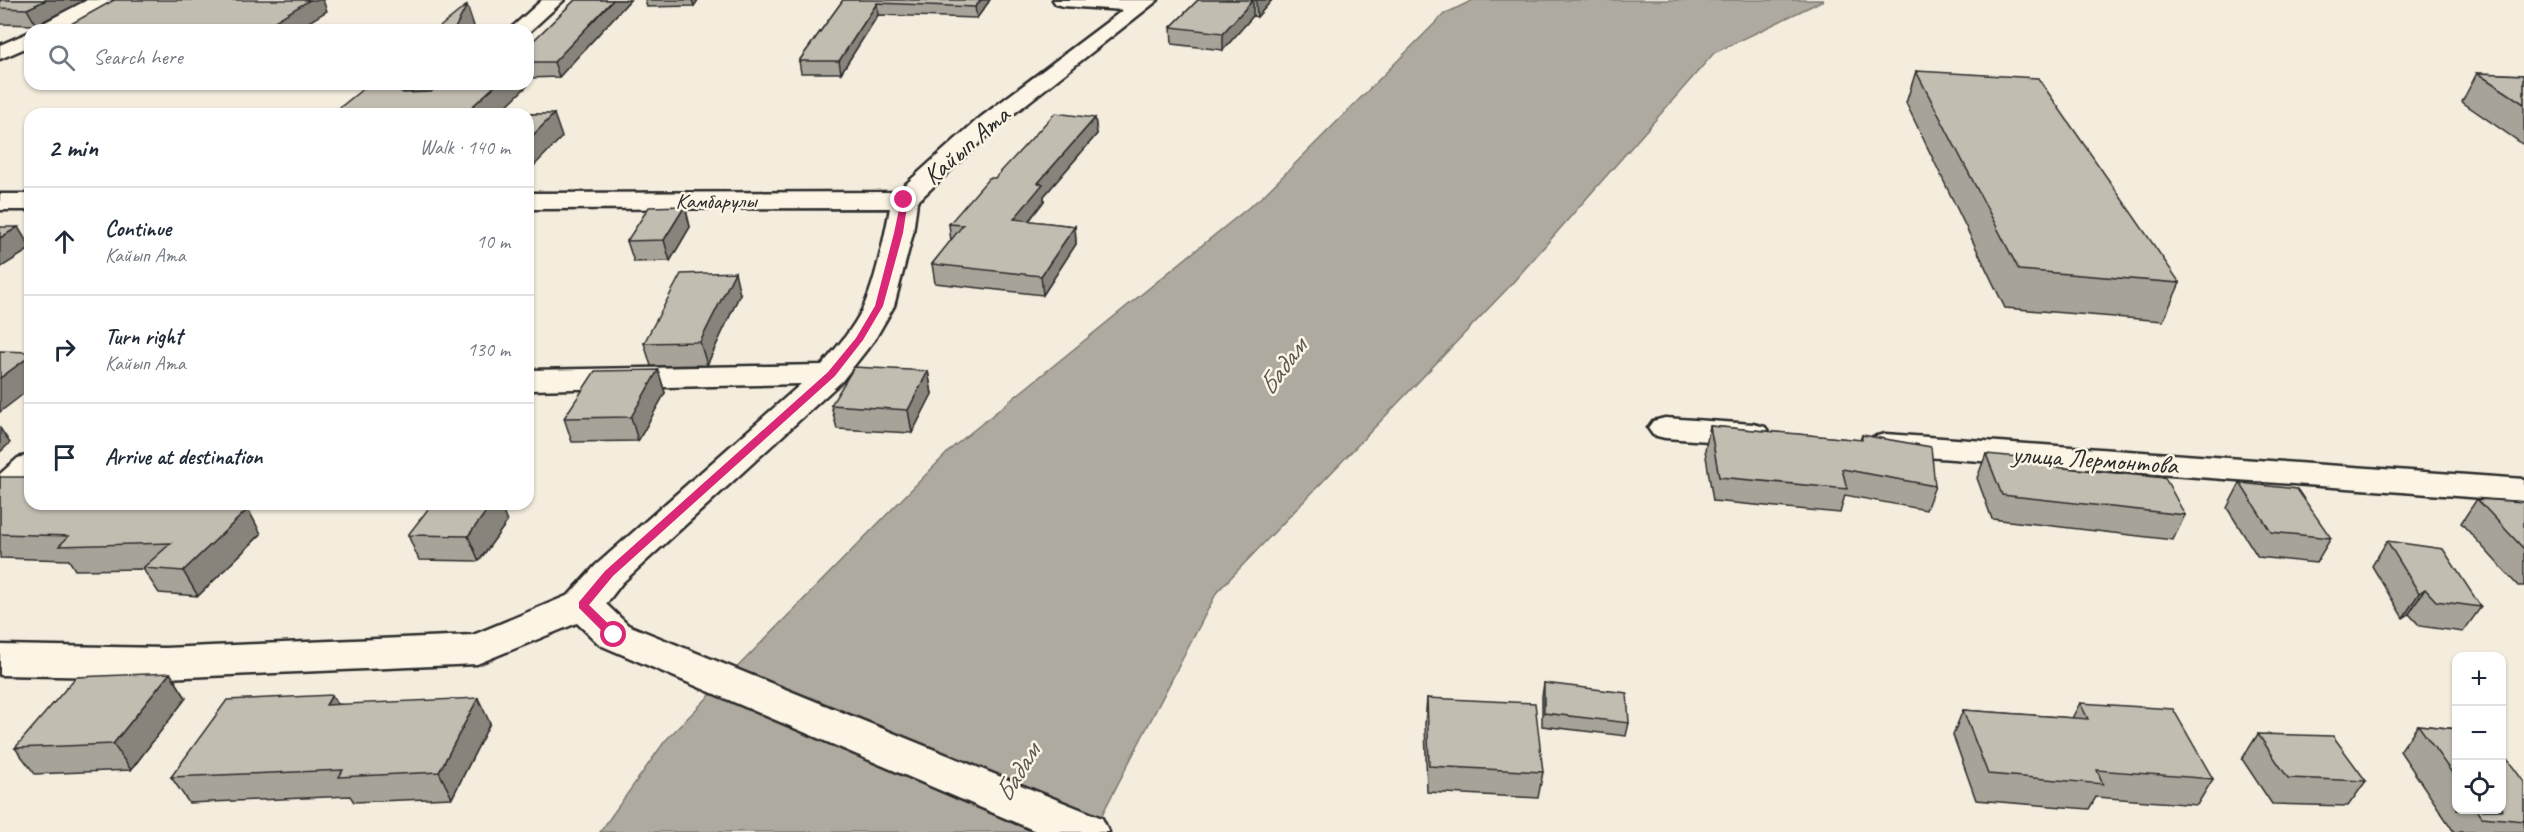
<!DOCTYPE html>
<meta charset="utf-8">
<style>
:root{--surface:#fff;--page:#f6f6f7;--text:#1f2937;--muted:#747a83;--line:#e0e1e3}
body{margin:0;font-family:Caveat,sans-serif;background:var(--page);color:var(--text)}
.controls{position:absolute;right:18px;bottom:18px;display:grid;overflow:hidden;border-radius:12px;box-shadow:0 2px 4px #0004}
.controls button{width:54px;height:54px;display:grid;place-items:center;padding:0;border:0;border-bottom:2px solid var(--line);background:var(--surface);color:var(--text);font:30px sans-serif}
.stop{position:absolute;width:18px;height:18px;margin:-14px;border:4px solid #db2777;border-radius:50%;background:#fff}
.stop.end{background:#db2777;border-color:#fff;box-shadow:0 2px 6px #0008}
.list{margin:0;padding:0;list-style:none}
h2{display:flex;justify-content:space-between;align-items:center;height:78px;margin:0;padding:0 24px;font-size:26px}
h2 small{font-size:20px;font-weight:400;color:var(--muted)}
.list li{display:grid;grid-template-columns:39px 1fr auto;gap:18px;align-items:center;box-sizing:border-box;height:108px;padding:0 24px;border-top:2px solid var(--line)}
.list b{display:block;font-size:22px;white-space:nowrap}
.list p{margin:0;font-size:20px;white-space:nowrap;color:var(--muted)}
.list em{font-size:20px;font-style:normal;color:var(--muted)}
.icon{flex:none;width:33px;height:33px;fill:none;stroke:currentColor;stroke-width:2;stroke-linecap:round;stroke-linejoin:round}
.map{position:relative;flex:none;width:2524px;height:832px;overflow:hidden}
.search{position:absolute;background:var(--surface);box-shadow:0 2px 4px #0004;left:24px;top:24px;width:510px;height:66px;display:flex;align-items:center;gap:15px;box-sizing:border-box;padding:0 21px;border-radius:18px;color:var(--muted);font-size:22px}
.panel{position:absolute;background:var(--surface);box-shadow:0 2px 4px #0004;left:24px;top:108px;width:510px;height:402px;border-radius:18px}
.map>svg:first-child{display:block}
.water{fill:#afaaa0;stroke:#7a7771;stroke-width:1.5}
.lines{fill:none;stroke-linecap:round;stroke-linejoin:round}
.minor-casing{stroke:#2b2b2b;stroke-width:5}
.minor{fill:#fcf5e5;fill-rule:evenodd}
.wall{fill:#a7a398;stroke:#2b2b2b;stroke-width:1.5}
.shaded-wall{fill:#88847c;stroke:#2b2b2b;stroke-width:1.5}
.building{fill:#c2bdb1;stroke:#2b2b2b;stroke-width:1.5}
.route{fill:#db2777}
.labels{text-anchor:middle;stroke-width:5;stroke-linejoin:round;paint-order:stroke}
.far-street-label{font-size:22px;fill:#2b2b2b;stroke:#fcf5e5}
.street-label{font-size:26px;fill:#2b2b2b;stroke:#fcf5e5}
.water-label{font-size:27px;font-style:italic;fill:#595754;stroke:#fcf5e5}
</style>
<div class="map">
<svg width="2524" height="832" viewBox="0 0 2524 832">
<rect width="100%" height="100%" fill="#f4edde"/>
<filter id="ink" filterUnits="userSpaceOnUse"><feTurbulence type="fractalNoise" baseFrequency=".0167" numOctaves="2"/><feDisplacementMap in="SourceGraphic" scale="12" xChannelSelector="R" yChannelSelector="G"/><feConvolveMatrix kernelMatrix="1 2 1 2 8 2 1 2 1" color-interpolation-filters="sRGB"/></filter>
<g filter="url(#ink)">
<polygon class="water" points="1473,0 1824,0 1714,53 1508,288 1217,592 1093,832 600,832 665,741 953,447 1264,195 1444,14"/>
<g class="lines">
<defs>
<g id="minor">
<polygon points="87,0 112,0 109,4 60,30 35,30 38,26"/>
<polygon points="542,0 564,0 528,33 528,30 509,30"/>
<path d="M1053 0H1158L993 130 917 202 913 233 894 306 875 339 842 381 622 583 606 604 628 625 1102 818 1109 832H1038L600 645 577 623 477 664 165 678 0 675V645L165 648 473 635 569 595 596 565 801 384 528 390V370L822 365C837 347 853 329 863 308 875 284 885 235 890 208L528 209V193L897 192 977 120 1123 10 1063 6 1056 4Z"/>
<polygon points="30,32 30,46 0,59 0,45"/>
<rect x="0" y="194" width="30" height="16"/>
<polygon points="1665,418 1753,424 1765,427 1770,434 1765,441 1753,444 1665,438 1653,435 1648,428 1653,421"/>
<polygon points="1885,434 2524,479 2524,501 1885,454 1873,451 1868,444 1873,437"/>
<polygon points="30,455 30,485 13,501 0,504 0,474 18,458"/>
</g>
</defs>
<use href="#minor" class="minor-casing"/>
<use href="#minor" class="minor"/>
</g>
<g class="wall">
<polygon points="0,0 85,0 36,25 0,24"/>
<polygon points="575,0 630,0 559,77 528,78 528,46"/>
<polygon points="645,0 698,0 694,6 647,7"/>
<polygon points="843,0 988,3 977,18 878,15 841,73 801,73 799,61"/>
<polygon points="1198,0 1272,0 1257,17 1253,16 1223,50 1172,44 1171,27"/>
<polygon points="1916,71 2180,283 2163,321 2005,308 1906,103"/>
<polygon points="2477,73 2524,75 2524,145 2462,102"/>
<polygon points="1095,118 1097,134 1044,196 1044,201 1029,221 1075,226 1076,244 1043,295 935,283 932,264 951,241 949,224 995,178"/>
<polygon points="685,206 690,227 670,261 634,262 627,241"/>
<polygon points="740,294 707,365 651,366 644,343"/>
<polygon points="658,370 665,393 638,441 572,442 564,418"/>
<polygon points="928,371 932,394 912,433 837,429 831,405"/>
<polygon points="1710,426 1860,440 1862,435 1935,486 1926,510 1845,495 1840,513 1713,501 1705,450"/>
<polygon points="1986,454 2054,467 2185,515 2173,540 1992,519 1977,478"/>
<polygon points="0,477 30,504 191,504 193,506 248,509 261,534 198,596 159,593 143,569 75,570 69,560 0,558"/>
<polygon points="2240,483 2331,538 2316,563 2258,557 2227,508"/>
<polygon points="2477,499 2524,502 2524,586 2518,586 2461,523"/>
<polygon points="507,522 479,561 419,560 408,535"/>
<polygon points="2387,541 2481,607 2463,632 2420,626 2409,614 2403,618 2372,566"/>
<polygon points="170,673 186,698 131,770 35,774 15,748"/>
<polygon points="1544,683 1629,723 1626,736 1542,726 1542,696"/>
<polygon points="1427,698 1543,772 1538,798 1427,792 1425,723"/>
<polygon points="2080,703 2213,779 2197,805 2096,797 2089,809 1976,800 1953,735 1963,710 2072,718"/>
<polygon points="338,704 490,723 452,798 354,802 350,796 189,803 171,777"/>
<polygon points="2418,725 2457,729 2457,810 2502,810 2524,782 2524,832 2454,832 2400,751"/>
<polygon points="2258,734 2366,781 2348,806 2272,804 2242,759"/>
</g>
<g class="shaded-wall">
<polygon points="46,0 85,0 36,25 27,9"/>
<polygon points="306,0 323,0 327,11 296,30 260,30"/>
<polygon points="613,0 630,0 559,77 554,62"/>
<polygon points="692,0 698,0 694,6"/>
<polygon points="981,0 990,0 977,18 975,7"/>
<polygon points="1253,0 1253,16 1223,50 1223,33"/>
<polygon points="1256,0 1272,0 1257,17"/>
<polygon points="877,3 878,15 841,73 839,61"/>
<polygon points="467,5 474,26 472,30 454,30"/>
<polygon points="408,84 441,84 410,114 401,91"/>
<polygon points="497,84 526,84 527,86 498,114 465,113"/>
<polygon points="554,114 562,137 528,172 528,140"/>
<polygon points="1095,118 1097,134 1044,196 1044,201 1016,237 1014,219 1038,183"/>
<polygon points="685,206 690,227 670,261 664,240"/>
<polygon points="1075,226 1076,244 1043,295 1041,276"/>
<polygon points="18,227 30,247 30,249 0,268 0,238"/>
<polygon points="735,272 740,294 707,365 700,342"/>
<polygon points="30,356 30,389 0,412 0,378"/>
<polygon points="658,370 665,393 638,441 631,417"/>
<polygon points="928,371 932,394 912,433 908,410"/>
<polygon points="0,428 10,443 0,452"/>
<polygon points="171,504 191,504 198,515 170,505"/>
<polygon points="492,504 500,504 507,522 479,561 468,536"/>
<polygon points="248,509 261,534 198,596 183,571"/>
<polygon points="2425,589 2409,614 2403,618 2419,593"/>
<polygon points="170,673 186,698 131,770 113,744"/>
<polygon points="332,695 347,721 326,705"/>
<polygon points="478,698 490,723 452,798 439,772"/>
</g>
<g class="building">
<polygon points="0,0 46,0 27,9 0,8"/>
<polygon points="114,0 310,0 260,30 60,30"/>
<polygon points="575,0 613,0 554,62 528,62 528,46"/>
<polygon points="843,0 981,0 975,7 877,3 839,61 799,61"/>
<polygon points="1198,0 1253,0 1223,33 1171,27"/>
<polygon points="467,5 454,30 436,30"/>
<polygon points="1916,71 2038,78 2180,283 2019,270"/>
<polygon points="2477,73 2524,75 2524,104"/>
<polygon points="369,84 408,84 401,91 403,93 431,92 440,84 497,84 465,113 554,114 528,140 528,114 332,114"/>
<polygon points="1055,113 1095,118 1038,183 1043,184 1014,219 1075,226 1041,276 932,264 963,225 949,224 989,178 995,178"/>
<polygon points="685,206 664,240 627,241 649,207"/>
<polygon points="0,227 18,227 0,238"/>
<polygon points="735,272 700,342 644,343 681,274"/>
<polygon points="0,351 30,352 30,356 0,378"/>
<polygon points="854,367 928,371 908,410 831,405"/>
<polygon points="658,370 631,417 564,418 595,371"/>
<polygon points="1710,426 1862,440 1862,435 1931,447 1935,486 1842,469 1847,489 1719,477"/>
<polygon points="1986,454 2051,460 2054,467 2165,478 2185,515 2002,495"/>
<polygon points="0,477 30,477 30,504 171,504 170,505 210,507 213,504 242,504 248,509 183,571 143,568 171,543 59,546 69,536 0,534"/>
<polygon points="2240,483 2297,489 2331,538 2271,532"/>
<polygon points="2477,499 2524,502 2524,549"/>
<polygon points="432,504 492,504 468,536 408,535"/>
<polygon points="2387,541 2443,549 2481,607 2436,601 2425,589 2419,593"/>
<polygon points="170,673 113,744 15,748 76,677"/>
<polygon points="1544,683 1627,693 1629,723 1544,713"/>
<polygon points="332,695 326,705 478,698 439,772 339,777 343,770 171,777 227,700"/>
<polygon points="1427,698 1535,703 1543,772 1429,766"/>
<polygon points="2080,703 2173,709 2213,779 2097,770 2103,784 1988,774 1963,710 2088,719"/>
<polygon points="2418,725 2457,729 2457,780"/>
<polygon points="2258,734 2333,736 2366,781 2288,778"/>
<polygon points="2502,752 2524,782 2524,821 2482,817 2477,810 2502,810"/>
</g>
</g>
<polygon class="route" points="904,197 908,200 903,233 883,306 863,340 835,376 613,576 589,605 620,635 614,639 609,638 579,608 579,602 605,571 828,372 856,338 875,306 894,233 901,200"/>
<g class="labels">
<g class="far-street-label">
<text x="716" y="208">Камбарулы</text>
</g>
<g class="street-label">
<text transform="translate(966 145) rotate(-41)" y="9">Кайып Ата</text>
<text transform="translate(2095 459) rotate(4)" y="9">улица Лермонтова</text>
</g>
<g class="water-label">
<text transform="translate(1282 367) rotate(-54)" y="9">Бадам</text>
<text transform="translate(1017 773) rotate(-59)" y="9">Бадам</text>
</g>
</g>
</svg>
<div class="controls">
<button>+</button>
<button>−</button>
<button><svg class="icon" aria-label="locate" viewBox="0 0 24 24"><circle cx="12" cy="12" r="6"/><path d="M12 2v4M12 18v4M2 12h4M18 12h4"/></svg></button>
</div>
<div class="stop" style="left:614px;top:635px"></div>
<div class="stop end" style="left:904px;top:200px"></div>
<div class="search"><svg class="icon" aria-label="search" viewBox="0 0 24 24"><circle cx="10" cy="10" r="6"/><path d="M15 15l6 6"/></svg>Search here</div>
<section class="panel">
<h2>2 min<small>Walk · 140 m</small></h2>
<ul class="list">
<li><svg class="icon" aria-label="ahead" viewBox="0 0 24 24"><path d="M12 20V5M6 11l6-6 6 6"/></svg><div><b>Continue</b><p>Кайып Ата</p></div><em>10 m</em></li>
<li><svg class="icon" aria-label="right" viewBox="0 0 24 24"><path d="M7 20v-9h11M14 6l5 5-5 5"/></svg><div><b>Turn right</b><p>Кайып Ата</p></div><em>130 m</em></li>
<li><svg class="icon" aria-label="arrive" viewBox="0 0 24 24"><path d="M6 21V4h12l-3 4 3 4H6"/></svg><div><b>Arrive at destination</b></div></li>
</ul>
</section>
</div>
